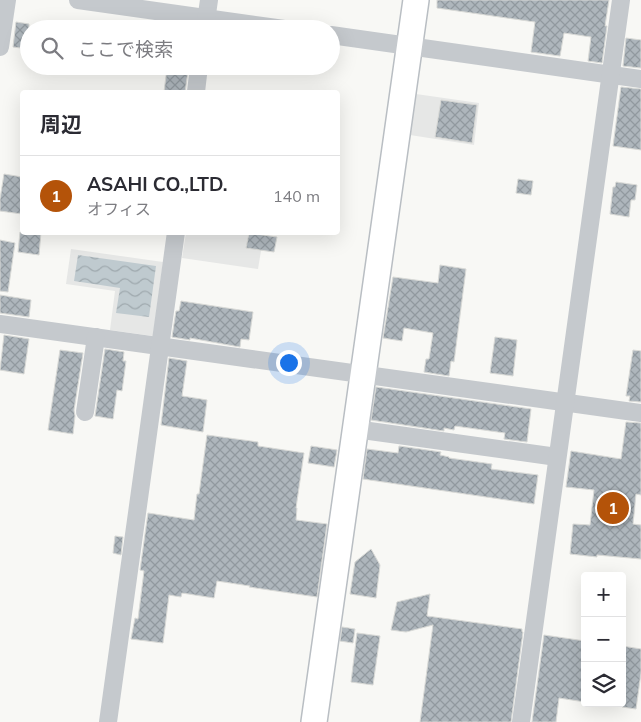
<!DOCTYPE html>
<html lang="ja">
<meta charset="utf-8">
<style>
:root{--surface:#fff;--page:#f2f2f3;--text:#2b2b33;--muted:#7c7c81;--line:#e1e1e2;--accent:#b45309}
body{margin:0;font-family:Mulish,"Noto Sans JP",sans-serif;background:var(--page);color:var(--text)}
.controls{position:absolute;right:15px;bottom:15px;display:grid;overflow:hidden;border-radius:5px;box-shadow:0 5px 20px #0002}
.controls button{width:45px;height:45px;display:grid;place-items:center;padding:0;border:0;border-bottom:1px solid var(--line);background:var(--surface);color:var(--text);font:25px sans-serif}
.you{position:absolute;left:288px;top:362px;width:18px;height:18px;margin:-12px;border:4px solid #fff;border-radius:50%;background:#1a73e8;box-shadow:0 0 0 8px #1a73e833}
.badge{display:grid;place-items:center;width:32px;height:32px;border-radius:50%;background:var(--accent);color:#fff;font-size:16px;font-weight:700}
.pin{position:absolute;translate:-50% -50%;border:2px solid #fff;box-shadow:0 1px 5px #0006}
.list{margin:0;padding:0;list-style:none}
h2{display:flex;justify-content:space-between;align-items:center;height:65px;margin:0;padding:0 20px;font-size:21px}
h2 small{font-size:16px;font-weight:400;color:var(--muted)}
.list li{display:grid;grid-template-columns:32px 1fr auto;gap:15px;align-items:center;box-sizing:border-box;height:80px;padding:0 20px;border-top:1px solid var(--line)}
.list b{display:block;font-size:19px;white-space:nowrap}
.list p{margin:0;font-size:16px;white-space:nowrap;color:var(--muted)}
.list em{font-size:16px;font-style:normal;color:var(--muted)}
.icon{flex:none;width:28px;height:28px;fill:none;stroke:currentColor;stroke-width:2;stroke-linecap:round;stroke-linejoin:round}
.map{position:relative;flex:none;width:641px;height:722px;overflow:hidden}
.search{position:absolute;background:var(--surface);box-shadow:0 5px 20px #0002;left:20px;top:20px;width:320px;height:55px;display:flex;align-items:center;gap:12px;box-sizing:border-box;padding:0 18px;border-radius:28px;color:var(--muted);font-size:19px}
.panel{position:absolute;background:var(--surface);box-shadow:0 5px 20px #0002;left:20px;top:90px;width:320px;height:145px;border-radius:5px}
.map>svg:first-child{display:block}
.built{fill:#e6e7e6}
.water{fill:url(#water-waves)}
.building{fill:url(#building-cross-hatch);stroke:#d9dad7}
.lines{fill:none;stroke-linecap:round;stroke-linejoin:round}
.secondary-casing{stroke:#b9bec3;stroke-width:28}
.street{stroke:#c5c9cd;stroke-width:18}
.secondary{stroke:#fff;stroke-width:25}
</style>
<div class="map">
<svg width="641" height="722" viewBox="0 0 641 722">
<defs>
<pattern id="water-waves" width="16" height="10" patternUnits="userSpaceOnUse" patternTransform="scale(1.25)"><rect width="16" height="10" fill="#bfcacf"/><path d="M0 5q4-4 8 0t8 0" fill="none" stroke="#9fa9ae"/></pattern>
<pattern id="building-cross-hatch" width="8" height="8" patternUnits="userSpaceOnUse" patternTransform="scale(1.25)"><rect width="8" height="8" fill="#aeb6bc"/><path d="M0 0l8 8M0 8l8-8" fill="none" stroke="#91999f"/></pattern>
</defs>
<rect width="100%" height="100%" fill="#f8f8f5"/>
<g class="built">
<polygon points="416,94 479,103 474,145 410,135"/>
<polygon points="186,233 264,233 258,269 182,258"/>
<polygon points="71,249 163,262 153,336 110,330 115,291 66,284"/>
</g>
<polygon class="water" points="78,255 156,266 149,317 116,313 120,288 74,281"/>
<g class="building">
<polygon points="437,0 609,0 605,26 607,26 602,63 588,61 591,37 564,33 560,56 531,52 535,22 437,8"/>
<polygon points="16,22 29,24 29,49 13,47"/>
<polygon points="626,38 641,40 641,68 623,66"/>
<polygon points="167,68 188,71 185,92 164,92"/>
<polygon points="621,87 641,89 641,150 613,146"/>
<polygon points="441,100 477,105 472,143 435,137"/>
<polygon points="4,174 22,177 22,214 0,211 0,199"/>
<polygon points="518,179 533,181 531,195 516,193"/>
<polygon points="616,182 637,185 635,200 631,200 629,217 610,214 613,187 615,187"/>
<polygon points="20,232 41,232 39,255 18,252"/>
<polygon points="249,233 277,237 274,252 246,248"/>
<polygon points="0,240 15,243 8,292 0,291"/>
<polygon points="440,265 466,269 454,362 451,361 449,376 424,372 426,359 429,359 433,333 404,328 402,341 383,338 393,277 438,283"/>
<polygon points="0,295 31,300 29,317 0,313"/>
<polygon points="181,301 253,312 249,340 241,339 240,347 190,338 190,340 172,337 176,311 179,311"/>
<polygon points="4,335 29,339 24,374 0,370"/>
<polygon points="495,337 517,340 513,376 490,373"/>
<polygon points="105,349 124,352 123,361 126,361 122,391 117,390 113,419 95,416"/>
<polygon points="60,350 83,353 74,410 75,416 73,434 48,430"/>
<polygon points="633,350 641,351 641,402 629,401 630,396 626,396"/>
<polygon points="169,358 187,361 182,396 207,400 203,432 161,425"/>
<polygon points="376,387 531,409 527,442 504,439 505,433 455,426 454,430 444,428 444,431 371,420"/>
<polygon points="626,422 641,423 641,495 636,494 633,524 641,525 641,559 597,555 597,557 570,554 573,524 590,525 594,490 566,487 571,451 621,459"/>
<polygon points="207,435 258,442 258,446 304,453 296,508 297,508 296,520 327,524 317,597 249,587 250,586 217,581 214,598 182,593 181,597 169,595 163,643 131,639 135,618 138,619 144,571 140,570 148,513 194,520 197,494 199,494"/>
<polygon points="311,446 337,450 334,467 308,463"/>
<polygon points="399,446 441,452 440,455 449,457 449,458 492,464 491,469 538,475 534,504 363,479 367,449 398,453"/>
<polygon points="115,536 123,537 121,555 113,553"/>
<polygon points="371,549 380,565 376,598 350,594 355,562"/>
<polygon points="430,594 427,616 522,629 522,632 523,632 511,722 420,722 433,625 406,632 391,630 397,602"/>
<polygon points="342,627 355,629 353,643 340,641"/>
<polygon points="357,633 380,636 373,685 351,682"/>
<polygon points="544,635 585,641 585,702 559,698 556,722 532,722"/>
<polygon points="622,646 641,649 641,673 636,709 622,707"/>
</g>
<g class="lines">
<defs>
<polyline id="secondary" points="314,722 416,0"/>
</defs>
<use href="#secondary" class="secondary-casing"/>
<g class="street">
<polyline points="78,0 284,29"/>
<polyline points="205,28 209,0"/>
<polyline points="331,35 641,79"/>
<polyline points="0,47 7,0"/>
<polyline points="196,92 199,66"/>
<polyline points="0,324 641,413"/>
<polyline points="85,412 96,337"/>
<polyline points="355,429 557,457"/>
<polyline points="108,722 176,232"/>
<polyline points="521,722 621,0"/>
</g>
<use href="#secondary" class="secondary"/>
</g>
</svg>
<div class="controls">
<button>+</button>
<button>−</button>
<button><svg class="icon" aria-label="layers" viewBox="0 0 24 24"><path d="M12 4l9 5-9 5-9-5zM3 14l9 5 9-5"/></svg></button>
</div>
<div class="you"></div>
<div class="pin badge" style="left:613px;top:508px">1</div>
<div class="search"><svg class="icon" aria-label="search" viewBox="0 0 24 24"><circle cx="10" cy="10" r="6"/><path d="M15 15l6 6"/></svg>ここで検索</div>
<section class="panel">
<h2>周辺<small></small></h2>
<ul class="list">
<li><span class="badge">1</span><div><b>ASAHI CO.,LTD.</b><p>オフィス</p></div><em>140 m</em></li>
</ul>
</section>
</div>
